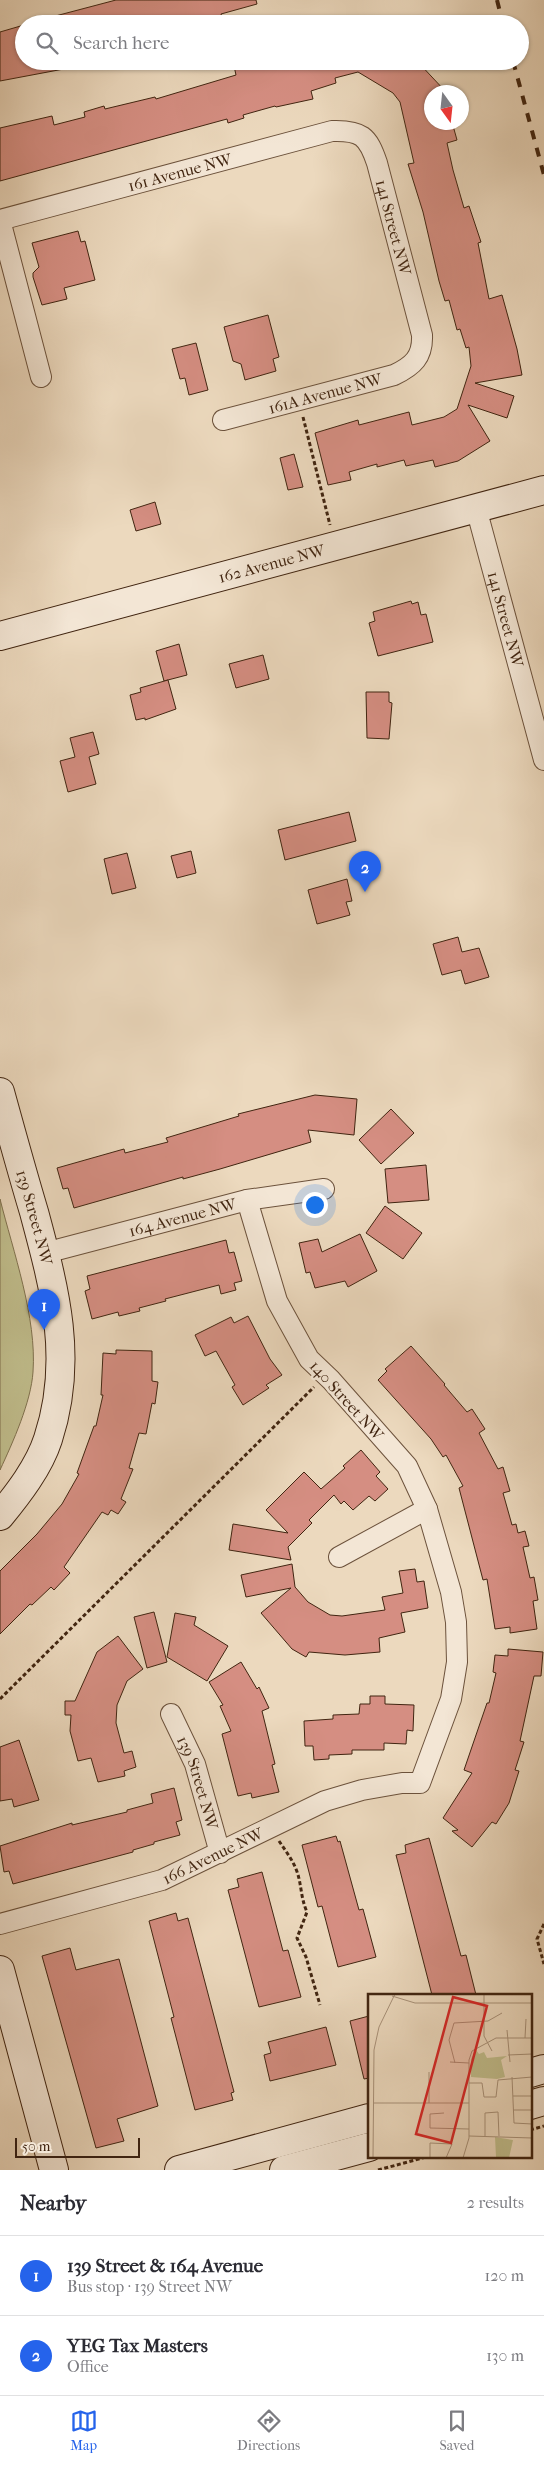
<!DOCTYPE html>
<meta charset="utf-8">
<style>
:root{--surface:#fff;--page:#f7f7f7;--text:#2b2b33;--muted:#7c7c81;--line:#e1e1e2;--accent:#2563eb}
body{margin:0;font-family:"IM FELL French Canon",serif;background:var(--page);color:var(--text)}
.compass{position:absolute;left:424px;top:85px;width:45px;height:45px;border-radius:50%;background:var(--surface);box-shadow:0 1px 4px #0004;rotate:165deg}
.scale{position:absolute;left:15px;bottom:12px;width:125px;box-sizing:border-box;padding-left:5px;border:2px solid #412511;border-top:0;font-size:14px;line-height:18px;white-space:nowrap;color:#412511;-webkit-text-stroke:4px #f3e6d5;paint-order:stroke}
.you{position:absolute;left:314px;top:1204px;width:18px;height:18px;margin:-12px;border:4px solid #fff;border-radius:50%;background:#1a73e8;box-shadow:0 0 0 8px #1a73e833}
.badge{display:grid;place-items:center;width:32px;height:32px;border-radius:50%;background:var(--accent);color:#fff;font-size:16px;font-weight:700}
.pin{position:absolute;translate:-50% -41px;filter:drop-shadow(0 1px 2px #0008)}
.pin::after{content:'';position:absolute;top:26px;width:18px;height:15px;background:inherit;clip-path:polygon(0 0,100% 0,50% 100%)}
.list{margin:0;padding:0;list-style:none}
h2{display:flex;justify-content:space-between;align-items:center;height:65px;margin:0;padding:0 20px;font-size:21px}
h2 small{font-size:16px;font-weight:400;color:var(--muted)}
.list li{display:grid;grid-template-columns:32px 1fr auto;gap:15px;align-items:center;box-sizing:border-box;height:80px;padding:0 20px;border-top:1px solid var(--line)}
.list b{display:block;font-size:19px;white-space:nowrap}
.list p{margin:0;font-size:16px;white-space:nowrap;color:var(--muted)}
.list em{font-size:16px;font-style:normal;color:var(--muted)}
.icon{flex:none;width:28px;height:28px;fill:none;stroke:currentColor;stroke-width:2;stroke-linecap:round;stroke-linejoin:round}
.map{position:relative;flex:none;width:544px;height:2170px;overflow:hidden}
.search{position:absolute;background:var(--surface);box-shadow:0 1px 4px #0004;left:15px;right:15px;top:15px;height:55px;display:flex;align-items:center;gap:12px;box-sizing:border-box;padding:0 18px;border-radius:28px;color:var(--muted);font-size:19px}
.sheet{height:225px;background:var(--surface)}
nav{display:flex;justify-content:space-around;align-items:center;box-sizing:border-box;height:70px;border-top:1px solid var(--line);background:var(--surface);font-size:14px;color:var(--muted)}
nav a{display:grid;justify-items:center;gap:2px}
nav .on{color:var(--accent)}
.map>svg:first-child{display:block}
.green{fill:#c0bd8c;stroke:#80714e}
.building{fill:#d58e82;stroke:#412511}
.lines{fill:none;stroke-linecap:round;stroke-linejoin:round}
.street-casing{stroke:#6c523c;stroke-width:22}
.secondary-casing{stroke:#412511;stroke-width:30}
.path{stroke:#412511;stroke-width:3;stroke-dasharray:4 2.5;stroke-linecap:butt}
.street{stroke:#f3e6d5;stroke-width:20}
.secondary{stroke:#f3e6d5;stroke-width:28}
.rail{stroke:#412511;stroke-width:4;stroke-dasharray:9 9;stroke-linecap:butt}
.labels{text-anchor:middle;stroke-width:5;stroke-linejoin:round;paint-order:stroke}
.street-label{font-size:16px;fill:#412511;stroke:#f3e6d5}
.inset-road{fill:none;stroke:#a89179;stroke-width:1}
.view{fill:#d62828;fill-opacity:0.15;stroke:#d62828;stroke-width:2.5}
.inset-edge{fill:none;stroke:#412511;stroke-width:2.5}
</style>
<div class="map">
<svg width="544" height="2170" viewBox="0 0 544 2170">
<rect width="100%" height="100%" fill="#ecd9be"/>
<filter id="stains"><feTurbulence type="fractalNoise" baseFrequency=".004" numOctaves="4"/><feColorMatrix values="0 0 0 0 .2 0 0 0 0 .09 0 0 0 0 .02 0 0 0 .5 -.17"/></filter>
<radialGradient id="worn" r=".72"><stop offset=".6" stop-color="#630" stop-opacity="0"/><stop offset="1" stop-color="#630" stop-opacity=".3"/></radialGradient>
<path class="green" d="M0 1199C13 1251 37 1318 33 1372 31 1402 13 1442 0 1470Z"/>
<g class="building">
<polygon points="116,0 256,0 257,4 221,14 222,17 202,24 200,24 199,20 185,24 45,24 44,19"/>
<polygon points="24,25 24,61 68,61 69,68 0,81 0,32"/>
<polygon points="251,61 417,61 446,92 432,92 432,122 452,122 457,140 447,143 453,170 464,208 469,206 481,242 478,243 489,299 502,295 517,349 522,375 475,383 514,396 507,418 468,405 490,441 458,461 435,467 433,460 406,466 404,460 377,467 377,464 349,472 351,480 328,485 315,433 358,420 359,425 409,412 412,425 444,417 457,409 471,366 469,347 466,348 460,329 457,330 449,300 445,301 439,281 423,212 408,164 414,163 400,102 393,93 358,72 335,78 336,83 311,91 313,99 276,107 275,106 243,115 244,118 228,123 227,119 0,181 0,128 52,116 54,125 85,117 84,112 104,106 105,109 155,97 156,99 236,75 234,66"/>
<polygon points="78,231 81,242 85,241 95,280 64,288 67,299 42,305 33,277 33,273 39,267 32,243"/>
<polygon points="268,315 279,357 273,359 276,371 245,380 241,364 233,361 224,327"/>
<polygon points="196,343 208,390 189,395 185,378 180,379 172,349"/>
<polygon points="294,454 303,487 288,490 280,458"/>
<polygon points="155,502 161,524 136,531 130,510"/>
<polygon points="411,601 412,604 418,602 421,615 426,614 433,642 378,656 369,623 375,621 373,612"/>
<polygon points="179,644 187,675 164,681 156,651"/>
<polygon points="263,655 269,679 236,688 229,664"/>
<polygon points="168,680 176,709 145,720 145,718 136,720 130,695 141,692 140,688"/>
<polygon points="366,692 389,692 389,702 392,703 389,739 367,738"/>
<polygon points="93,732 99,754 89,757 96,784 68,792 60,761 75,757 70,738"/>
<polygon points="349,812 356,841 285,860 278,830"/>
<polygon points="191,851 196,873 177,878 171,856"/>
<polygon points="127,853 136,888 112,894 104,859"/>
<polygon points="347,879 352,901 346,902 350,915 317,924 308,890"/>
<polygon points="458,937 462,952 479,948 489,977 465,984 461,970 442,975 433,944"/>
<polygon points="315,1095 357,1099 354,1135 308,1130 311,1142 220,1169 183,1179 183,1177 74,1208 68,1188 63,1189 57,1168 124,1149 125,1153 168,1142 166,1138 239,1116 238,1114"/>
<polygon points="391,1109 414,1133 381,1164 359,1140"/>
<polygon points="426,1165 429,1200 388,1203 385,1169"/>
<polygon points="385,1206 422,1233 403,1259 366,1233"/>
<polygon points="360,1234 377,1271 348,1287 345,1281 315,1288 310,1272 306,1273 299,1243 318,1239 322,1252"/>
<polygon points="226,1240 229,1253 234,1252 242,1281 234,1283 236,1290 221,1294 219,1285 165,1299 166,1301 139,1308 140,1311 119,1316 118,1312 92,1319 85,1291 90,1289 87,1276"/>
<polygon points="248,1316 270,1359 282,1375 266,1385 269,1388 243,1405 232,1387 235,1385 216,1351 205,1356 195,1335 231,1317 234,1323"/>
<polygon points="411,1346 445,1384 444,1385 467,1412 472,1409 485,1429 479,1433 498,1469 503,1467 510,1491 503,1493 512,1525 516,1524 518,1533 525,1531 529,1546 523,1547 530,1578 534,1577 538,1600 533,1601 537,1629 510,1633 510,1627 495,1629 487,1579 483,1580 459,1488 463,1486 446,1455 443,1457 431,1439 378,1380 387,1371 385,1369"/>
<polygon points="116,1350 152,1351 152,1381 158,1382 155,1404 152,1403 146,1434 139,1433 129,1468 133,1469 121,1499 126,1502 118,1514 111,1510 108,1515 102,1512 64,1567 70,1573 54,1590 51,1587 32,1605 30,1604 0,1634 0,1571 37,1534 62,1504 79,1474 77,1473 94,1426 96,1426 103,1395 101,1395 103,1353 116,1354"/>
<polygon points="361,1450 380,1472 376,1476 388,1489 375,1501 369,1496 353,1510 344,1501 341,1504 334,1495 309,1520 312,1523 288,1547 291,1560 229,1550 233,1524 288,1533 266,1510 304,1472 321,1489 345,1468 343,1466"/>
<polygon points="292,1564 295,1587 308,1602 330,1615 342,1616 385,1610 382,1597 403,1593 399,1571 415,1569 417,1582 424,1581 428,1608 401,1613 405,1632 379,1638 380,1652 345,1655 309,1652 306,1657 292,1649 261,1613 291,1588 246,1597 241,1575"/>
<polygon points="154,1612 167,1662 147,1668 134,1617"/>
<polygon points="175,1613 196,1617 194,1625 228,1646 207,1681 167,1657"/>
<polygon points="118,1636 143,1669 127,1681 117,1705 116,1723 124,1753 132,1751 136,1767 124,1771 125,1776 98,1782 91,1758 78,1761 70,1731 71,1715 65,1715 65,1701 75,1701 97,1652"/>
<polygon points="508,1649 543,1652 541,1676 534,1676 520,1741 524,1742 515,1770 519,1771 509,1803 496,1824 492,1822 472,1847 452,1831 458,1830 443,1818 472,1773 464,1770 487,1703 489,1703 496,1673 493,1672 495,1655 508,1656"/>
<polygon points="241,1662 257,1689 259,1687 269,1708 262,1711 275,1764 272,1765 279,1792 252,1798 251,1793 238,1796 222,1734 231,1731 220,1706 223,1705 209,1682"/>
<polygon points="370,1696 385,1696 385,1704 414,1705 413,1731 407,1730 406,1744 384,1743 384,1750 352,1750 352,1754 329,1755 329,1759 314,1760 313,1746 305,1746 304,1721 333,1719 333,1715 359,1714 360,1704 370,1704"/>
<polygon points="19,1740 39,1800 14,1807 12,1799 0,1801 0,1747"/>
<polygon points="174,1788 182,1820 176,1822 180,1835 154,1842 154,1844 133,1850 133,1852 13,1884 9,1871 4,1872 0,1846 72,1823 72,1825 127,1812 127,1810 153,1803 151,1794"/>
<polygon points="336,1836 338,1842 340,1841 359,1910 363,1909 376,1957 338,1967 322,1906 318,1907 302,1845"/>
<polygon points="429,1838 461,1956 466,1955 476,1995 432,1995 396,1855 406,1853 405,1845"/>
<polygon points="262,1872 283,1951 288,1950 301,1997 259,2007 228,1890 239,1887 237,1879"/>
<polygon points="176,1913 178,1921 188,1918 234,2092 231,2093 233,2100 195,2110 171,2018 174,2017 149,1921"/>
<polygon points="70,1948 76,1970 119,1959 158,2106 117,2119 124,2141 96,2148 42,1956"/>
<polygon points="369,2016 369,2078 364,2079 350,2021"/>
<polygon points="326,2027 336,2065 270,2081 264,2055 271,2053 268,2042"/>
</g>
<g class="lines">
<defs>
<g id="street">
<path id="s1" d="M0 220 332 131C361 130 368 136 377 163L422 335C423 357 413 366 394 375L223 420"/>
<polyline points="0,220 41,377"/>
<path id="s2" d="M476 508 544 760"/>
<path id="s3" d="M45 1253 247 1200 324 1189"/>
<polyline points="339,1557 427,1509"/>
<path id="s4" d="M171 1714 195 1764 220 1853"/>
<path id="s5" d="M0 1924 162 1880 325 1801 362 1790 402 1783H420L451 1699 457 1662 456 1622 451 1592 427 1509 407 1466 331 1380 309 1359 277 1301 247 1200"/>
</g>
<g id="secondary">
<path id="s6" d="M0 636 544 490"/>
<path id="s7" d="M0 1092C11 1132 22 1172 34 1212 55 1290 74 1360 48 1439 39 1467 18 1494 0 1516"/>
<polyline points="0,1970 54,2170"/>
<polyline points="530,2073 544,2069"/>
<polyline points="530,2105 544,2101"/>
<polyline points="179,2170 369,2118"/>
<polyline points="284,2170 369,2147"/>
</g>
</defs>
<use href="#street" class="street-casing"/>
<use href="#secondary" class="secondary-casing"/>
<g class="path">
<polyline points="303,417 330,525"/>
<polyline points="0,1699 314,1387"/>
<path d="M279 1841C285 1850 292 1859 296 1869 302 1884 300 1896 307 1912L297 1938 306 1957 320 2005"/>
<polyline points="544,1924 537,1939 544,1964"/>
<polyline points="530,2130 544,2126"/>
<polyline points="378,2170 430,2156"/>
</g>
<use href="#street" class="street"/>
<use href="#secondary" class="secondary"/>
<g class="rail">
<polyline points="497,0 503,24"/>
<polyline points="513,61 544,175"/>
</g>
</g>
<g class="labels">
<g class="street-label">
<text dy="6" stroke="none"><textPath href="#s1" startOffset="186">161 Avenue NW</textPath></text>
<text dy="6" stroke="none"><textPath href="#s1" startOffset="472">141 Street NW</textPath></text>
<text transform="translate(325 393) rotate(-15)" y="6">161A Avenue NW</text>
<text dy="6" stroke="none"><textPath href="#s6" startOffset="281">162 Avenue NW</textPath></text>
<text dy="6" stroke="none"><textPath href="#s2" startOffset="115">141 Street NW</textPath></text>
<text dy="6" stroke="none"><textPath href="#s3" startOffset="142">164 Avenue NW</textPath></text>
<text dy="6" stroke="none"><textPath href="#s7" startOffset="130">139 Street NW</textPath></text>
<text transform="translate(347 1400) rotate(48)" y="6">140 Street NW</text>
<text dy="6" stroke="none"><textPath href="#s4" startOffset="74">139 Street NW</textPath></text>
<text dy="6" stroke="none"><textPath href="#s5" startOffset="224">166 Avenue NW</textPath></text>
</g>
</g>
<g transform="translate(368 1994)">
<rect width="164" height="164" fill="#ecd9be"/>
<path d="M108 56 111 60 116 58 119 64 139 62 133 66 137 83 129 85 103 83V65ZM127 143 145 146 141 164H124L128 163Z" fill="#c0bd8c"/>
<path class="inset-road" d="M116 0V42L124 57M24 2 47 9H164M139 36 142 68M157 44 158 25M140 61 164 60M82 68 101 69M87 69 81 46 86 29 120 27 134 19M61 78V109M144 83 146 129 164 130M101 89H114L116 103H128M145 102H164M128 103 130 86 164 83M5 109H101M145 116H164M76 119 62 120V134L101 135M101 142 164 144M117 142V119L130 118 131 142M5 164 6 56 11 33 27 0M62 164V149L84 150 78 164M95 164 101 144V66L104 57 128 44H164"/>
<path class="view" d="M85 3 119 12 83 149 48 140Z"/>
<rect width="164" height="164" class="inset-edge"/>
</g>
<rect width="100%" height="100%" filter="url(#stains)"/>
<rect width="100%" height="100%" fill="url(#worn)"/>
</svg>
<svg class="compass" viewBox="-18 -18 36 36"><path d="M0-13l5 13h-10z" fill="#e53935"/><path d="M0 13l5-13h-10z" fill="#7c7c81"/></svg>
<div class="scale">50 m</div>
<div class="you"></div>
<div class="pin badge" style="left:44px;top:1330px">1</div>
<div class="pin badge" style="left:365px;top:892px">2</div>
<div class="search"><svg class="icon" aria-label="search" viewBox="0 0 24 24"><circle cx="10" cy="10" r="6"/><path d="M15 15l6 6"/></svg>Search here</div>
</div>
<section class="sheet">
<h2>Nearby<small>2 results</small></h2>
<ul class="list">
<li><span class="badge">1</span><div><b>139 Street &amp; 164 Avenue</b><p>Bus stop · 139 Street NW</p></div><em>120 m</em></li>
<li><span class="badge">2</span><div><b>YEG Tax Masters</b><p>Office</p></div><em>130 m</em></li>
</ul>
</section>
<nav>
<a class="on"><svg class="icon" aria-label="map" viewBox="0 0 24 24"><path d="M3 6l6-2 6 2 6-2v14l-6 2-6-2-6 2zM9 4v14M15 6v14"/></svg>Map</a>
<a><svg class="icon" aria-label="directions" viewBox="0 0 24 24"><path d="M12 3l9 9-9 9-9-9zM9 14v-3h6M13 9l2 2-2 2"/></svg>Directions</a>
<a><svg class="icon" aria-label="saved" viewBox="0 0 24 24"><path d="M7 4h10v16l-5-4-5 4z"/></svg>Saved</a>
</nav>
